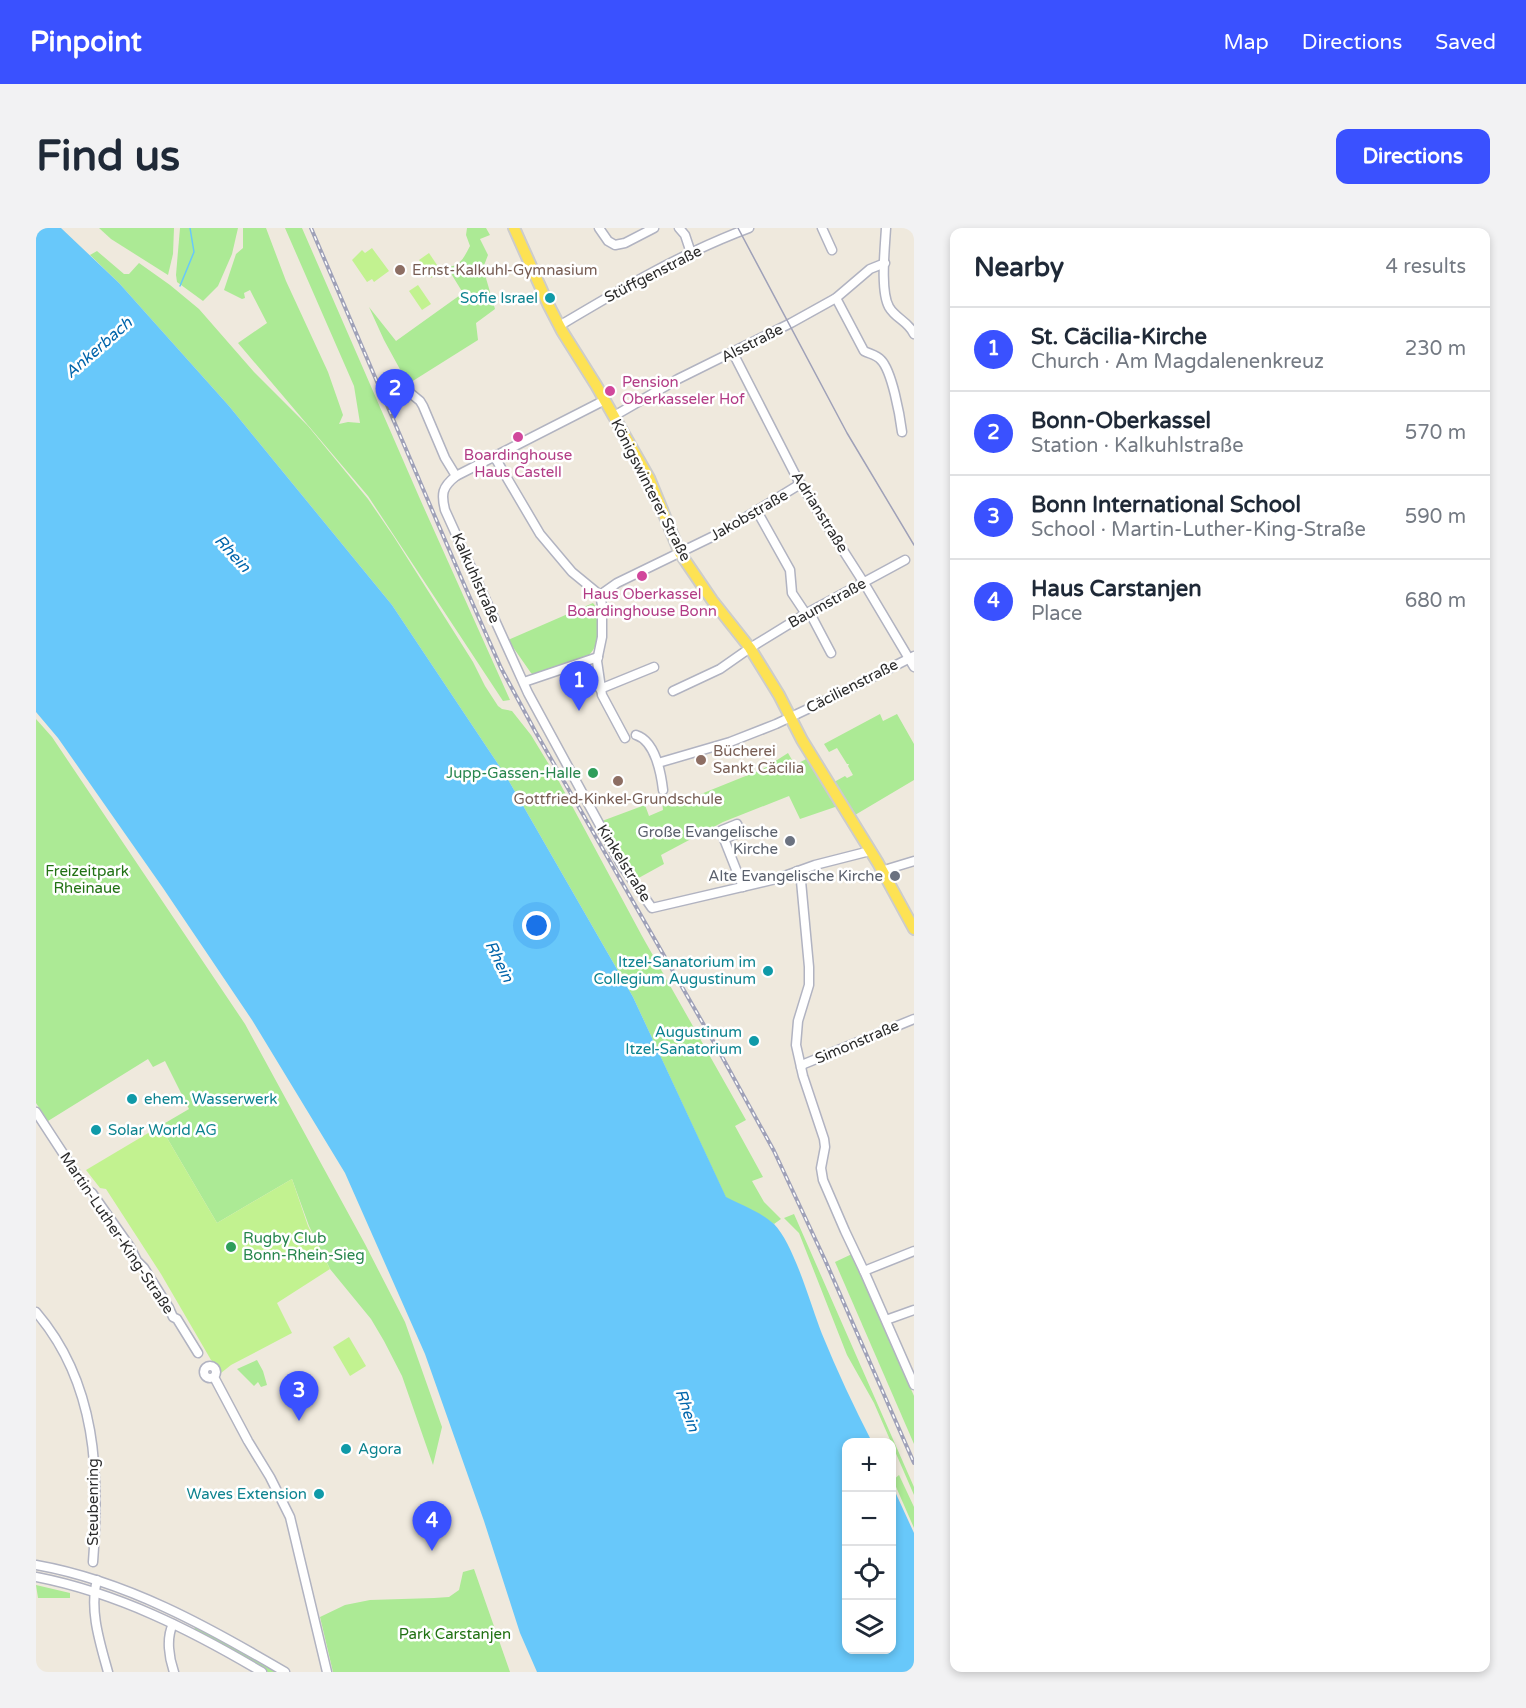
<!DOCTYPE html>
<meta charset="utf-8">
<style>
:root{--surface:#fff;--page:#f2f2f3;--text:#1f2937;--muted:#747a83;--line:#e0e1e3;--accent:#3a51ff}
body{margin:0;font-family:"Varela Round",sans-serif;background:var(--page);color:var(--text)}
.controls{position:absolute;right:18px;bottom:18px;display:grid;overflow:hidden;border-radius:12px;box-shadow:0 3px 9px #0003}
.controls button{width:54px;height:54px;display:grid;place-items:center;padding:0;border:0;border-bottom:2px solid var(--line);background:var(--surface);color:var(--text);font:30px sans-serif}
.you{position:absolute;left:501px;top:698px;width:21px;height:21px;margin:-15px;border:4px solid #fff;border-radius:50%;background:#1a73e8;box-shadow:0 0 0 9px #1a73e833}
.badge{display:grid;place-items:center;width:39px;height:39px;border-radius:50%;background:var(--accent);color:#fff;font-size:20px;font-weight:700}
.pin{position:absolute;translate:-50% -50px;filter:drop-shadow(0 2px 3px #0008)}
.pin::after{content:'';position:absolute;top:32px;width:21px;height:18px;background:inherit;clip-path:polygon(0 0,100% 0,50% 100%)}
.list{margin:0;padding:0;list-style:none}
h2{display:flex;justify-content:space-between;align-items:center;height:78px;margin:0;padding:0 24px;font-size:26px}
h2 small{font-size:20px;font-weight:400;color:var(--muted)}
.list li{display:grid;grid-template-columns:39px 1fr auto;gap:18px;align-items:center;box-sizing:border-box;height:84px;padding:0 24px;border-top:2px solid var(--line)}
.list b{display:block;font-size:22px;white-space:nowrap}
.list p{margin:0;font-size:20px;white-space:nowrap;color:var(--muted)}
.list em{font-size:20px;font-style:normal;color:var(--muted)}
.icon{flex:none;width:33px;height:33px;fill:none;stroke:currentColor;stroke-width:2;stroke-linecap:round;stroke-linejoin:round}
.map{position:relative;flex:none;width:878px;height:1444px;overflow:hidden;border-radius:12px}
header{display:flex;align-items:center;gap:36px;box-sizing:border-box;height:84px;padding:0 30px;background:var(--accent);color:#fff}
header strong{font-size:28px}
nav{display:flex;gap:33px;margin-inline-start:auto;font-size:21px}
.intro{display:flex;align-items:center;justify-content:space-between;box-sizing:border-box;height:144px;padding:0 36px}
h1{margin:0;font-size:42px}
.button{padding:15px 27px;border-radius:12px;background:var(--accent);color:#fff;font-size:21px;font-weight:700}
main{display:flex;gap:36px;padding:0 36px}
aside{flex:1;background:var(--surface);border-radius:12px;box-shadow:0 3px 9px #0003}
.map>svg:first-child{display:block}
.green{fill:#acea95}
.pitch{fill:#c2f290}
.water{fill:#68c8fa}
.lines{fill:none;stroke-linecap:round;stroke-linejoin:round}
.stream{stroke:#68c8fa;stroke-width:1.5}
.minor-casing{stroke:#b1b3c1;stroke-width:11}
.major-casing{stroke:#ccc;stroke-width:14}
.minor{stroke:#fff;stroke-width:8}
.major{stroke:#fde254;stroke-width:10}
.tram{stroke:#9fa1b8;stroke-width:1.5}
.rail-casing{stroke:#9fa1b8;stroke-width:4}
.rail{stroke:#fff;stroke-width:1.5;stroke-dasharray:4.5;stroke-linecap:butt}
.education-dot{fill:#8d6e63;stroke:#fff;stroke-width:2}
.culture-dot{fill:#0f9aa8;stroke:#fff;stroke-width:2}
.hotel-dot{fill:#d1479c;stroke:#fff;stroke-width:2}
.leisure-dot{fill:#2e9e5b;stroke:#fff;stroke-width:2}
.worship-dot{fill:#6b7280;stroke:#fff;stroke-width:2}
.labels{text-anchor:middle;stroke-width:5;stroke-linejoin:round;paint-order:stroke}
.education-label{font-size:15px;fill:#785e54;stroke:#fff;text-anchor:start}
.street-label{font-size:15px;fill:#2c2c2c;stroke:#fff}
.culture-label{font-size:15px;fill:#0d838f;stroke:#fff;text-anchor:end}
.hotel-label{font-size:15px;fill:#b23c85;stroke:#fff}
.leisure-label{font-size:15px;fill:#27864d;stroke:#fff;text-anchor:end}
.worship-label{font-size:15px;fill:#5b616d;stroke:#fff;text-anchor:end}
.park-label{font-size:15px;fill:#217114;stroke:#fff}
.water-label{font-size:16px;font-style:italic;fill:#0165ab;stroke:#fff}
</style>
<header>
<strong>Pinpoint</strong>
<nav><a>Map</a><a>Directions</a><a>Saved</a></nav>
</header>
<div class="intro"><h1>Find us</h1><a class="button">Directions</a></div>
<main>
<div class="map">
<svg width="878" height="1444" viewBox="0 0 878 1444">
<rect width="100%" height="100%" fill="#efe9dd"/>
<g class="green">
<polygon points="63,0 138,0 137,26 132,47 75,11"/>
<polygon points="144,0 202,0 196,26 182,58 167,73 141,54 140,47"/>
<polygon points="207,0 230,0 250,53 292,144 307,187 303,196 312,194 324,195 318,158 249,0 266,0 384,271 474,472 467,473 332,268 202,115 231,95 214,62 208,65 209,70 206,71 188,62 200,26 207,20"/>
<path d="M431 0H450L454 7 444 11 452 27 447 40 459 81 440 95 442 112 372 156 348 112 333 79 360 113 427 65 411 39C425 38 428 29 434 18L430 7Z"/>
<polygon points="61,23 88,46 93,46 103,35 134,57 163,81 218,144 272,198 332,271 358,309 437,434 449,458 462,478 466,481 476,483 495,507 520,548 606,708 710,892 699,898 727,949 716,953 728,974 745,991 738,996 721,985 690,970 597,769 470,548 356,377 193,178 83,55 54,27"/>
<path d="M557 375 560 379C562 396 566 414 553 427L498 447 495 445 472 412Z"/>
<polygon points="844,486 847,493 861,486 878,516 878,552 819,587 798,554 809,548 811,550 817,547 812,538 813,536 811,536 801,520 793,524 788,516"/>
<polygon points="0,491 16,509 209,796 329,1016 369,1094 406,1199 397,1237 366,1148 348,1113 335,1091 294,1041 273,998 256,951 181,995 124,898 153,881 129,833 117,839 112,831 12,893 0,875"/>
<polygon points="752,525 759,537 772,530 802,578 764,591 753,568 687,594 625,627 628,636 599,652 566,593 609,577 613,588 627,582 626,571 660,568 727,541"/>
<polygon points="758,986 878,1259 878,1267 838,1175 811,1127 763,1005 748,990"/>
<polygon points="816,1026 878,1168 878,1216 799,1034"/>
<polygon points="221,1132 227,1143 231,1157 225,1159 222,1154 218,1158 201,1141"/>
<polygon points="863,1247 878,1279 878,1300 857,1252"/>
<polygon points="438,1341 474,1444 297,1444 284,1389 309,1377 334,1372 398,1370 413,1369 423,1362 427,1344"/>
<polygon points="0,1357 34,1365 34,1370 2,1370"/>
<polygon points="161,1397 244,1444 232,1444 157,1403"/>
</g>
<g class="pitch">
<polygon points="336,20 353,43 338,54 336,51 331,54 316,32 326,22 329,25"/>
<polygon points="393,25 405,43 395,50 383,32"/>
<polygon points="382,57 395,76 386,82 373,63"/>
<polygon points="124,898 181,995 256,951 272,998 294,1041 241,1075 256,1105 195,1137 185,1145 181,1137 175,1132 125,1046 70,961 64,960 50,942"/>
<polygon points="313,1109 330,1138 314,1148 297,1119"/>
</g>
<path class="water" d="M0 0H25L83 55 193 178 356 377 470 548 597 769 690 969C705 977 725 984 738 996 758 1016 775 1078 786 1106 801 1143 818 1179 836 1214H810V1422H856V1257L878 1305V1444H501L484 1405 448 1293 389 1126 309 945 216 792 127 660 22 510 0 484Z"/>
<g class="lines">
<polyline class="stream" points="144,58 158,24 154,0"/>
<defs>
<g id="minor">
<polyline points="563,0 572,13 579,17 589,15 618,0"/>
<polyline points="643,0 649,7 655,25"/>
<polyline points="786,0 796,22"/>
<path d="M850 0C849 19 844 63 853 79 860 91 872 93 878 106"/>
<path d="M800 70 828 123C834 126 841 127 845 132 856 143 864 188 866 204"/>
<path d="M523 98C585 61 646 25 713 0"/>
<polyline points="697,125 762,252 828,355 878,439"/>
<polyline points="363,168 373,164 384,173 387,178 409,230 420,248"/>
<path d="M569 172 420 248C406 259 405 266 409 282L492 465 585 636 616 680 740 651 779 637 834 623"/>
<polyline points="578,188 642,151 755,95 800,70 834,41 849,35"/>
<polyline points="458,228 504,306 536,344 564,367 566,377 566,409 561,433 566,467 589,510"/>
<polyline points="721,283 754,342 756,365 768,383 776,389 795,425"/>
<polyline points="564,367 581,355 684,305 761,258 766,257"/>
<polyline points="488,454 562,429"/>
<polyline points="564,461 618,439"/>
<polyline points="637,463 684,441 714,420 771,385 869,332"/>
<path d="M600 507C619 513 625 545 627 562"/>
<polyline points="622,535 694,514 740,496 797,469 878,428"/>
<polyline points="688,611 686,602 701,596 705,604 688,611 707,659"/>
<polyline points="761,643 765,653 773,739 773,757 762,793 760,817 767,848 788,911 789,919 785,940 787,952 809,1003 828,1043 878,1157"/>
<polyline points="845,643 878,633"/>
<polyline points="765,839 768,836 878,791"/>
<polyline points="0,884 51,962 56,965 94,1019 101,1033 108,1040 133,1080 137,1089 141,1091 162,1125"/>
<polyline points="828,1043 878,1023"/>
<path d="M0 1084C61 1155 64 1246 57 1334"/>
<polyline points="850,1092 878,1082"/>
<circle cx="174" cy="1144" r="6"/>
<polyline points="178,1149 212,1213 234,1249 254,1289 291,1444"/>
<path d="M0 1337C90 1353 171 1398 249 1444"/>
<path d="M0 1349C82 1365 155 1402 226 1444"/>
<path d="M61 1352C53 1382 64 1415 72 1444"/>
<path d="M137 1396C130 1410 133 1430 138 1444"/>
</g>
<polyline id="major" points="478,0 512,76 526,103 560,157 613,250 644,325 676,372 714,420 743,467 766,512 842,635 878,701"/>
</defs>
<use href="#minor" class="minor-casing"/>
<use href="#major" class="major-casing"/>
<use href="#minor" class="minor"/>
<use href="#major" class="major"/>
<polyline class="tram" points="702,0 811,205 878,317"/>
<defs>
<polyline id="rail" points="275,0 427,354 465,440 499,503 684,825 738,923 789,1032 878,1235"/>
</defs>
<use href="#rail" class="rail-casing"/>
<use href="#rail" class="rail"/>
</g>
<g class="education-dot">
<circle cx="364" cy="42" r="6"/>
<circle cx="665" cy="532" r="6"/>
<circle cx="582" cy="553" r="6"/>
</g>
<g class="culture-dot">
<circle cx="514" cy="70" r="6"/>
<circle cx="732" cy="743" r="6"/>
<circle cx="718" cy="813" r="6"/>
<circle cx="96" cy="871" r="6"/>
<circle cx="60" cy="902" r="6"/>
<circle cx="310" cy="1221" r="6"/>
<circle cx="283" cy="1266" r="6"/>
</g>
<g class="hotel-dot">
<circle cx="574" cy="163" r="6"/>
<circle cx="482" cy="209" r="6"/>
<circle cx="606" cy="348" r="6"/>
</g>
<g class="leisure-dot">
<circle cx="557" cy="545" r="6"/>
<circle cx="195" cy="1019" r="6"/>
</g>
<g class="worship-dot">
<circle cx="754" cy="613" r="6"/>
<circle cx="859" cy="648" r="6"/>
</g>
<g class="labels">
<g class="education-label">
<text x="376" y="47">Ernst-Kalkuhl-Gymnasium</text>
<text x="677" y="528">Bücherei<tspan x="677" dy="17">Sankt Cäcilia</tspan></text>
<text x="582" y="576" text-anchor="middle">Gottfried-Kinkel-Grundschule</text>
</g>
<g class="street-label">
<text transform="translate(617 46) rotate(-27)" y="5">Stüffgenstraße</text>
<text transform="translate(716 115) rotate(-27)" y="5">Alsstraße</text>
<text transform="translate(615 262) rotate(63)" y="5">Königswinterer Straße</text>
<text transform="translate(784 284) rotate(58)" y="5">Adrianstraße</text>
<text transform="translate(713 287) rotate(-30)" y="5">Jakobstraße</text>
<text transform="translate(440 350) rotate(66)" y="5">Kalkuhlstraße</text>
<text transform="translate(791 375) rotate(-29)" y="5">Baumstraße</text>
<text transform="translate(816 458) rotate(-27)" y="5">Cäcilienstraße</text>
<text transform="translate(588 635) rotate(58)" y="5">Kinkelstraße</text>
<text transform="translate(821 814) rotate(-23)" y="5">Simonstraße</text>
<text transform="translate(81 1005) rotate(56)" y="5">Martin-Luther-King-Straße</text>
<text transform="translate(57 1274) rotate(-90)" y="5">Steubenring</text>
</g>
<g class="culture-label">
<text x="502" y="75">Sofie Israel</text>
<text x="720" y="739">Itzel-Sanatorium im<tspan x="720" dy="17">Collegium Augustinum</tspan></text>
<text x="706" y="809">Augustinum<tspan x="706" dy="17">Itzel-Sanatorium</tspan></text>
<text x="108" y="876" text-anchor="start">ehem. Wasserwerk</text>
<text x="72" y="907" text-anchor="start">Solar World AG</text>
<text x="322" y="1226" text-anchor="start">Agora</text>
<text x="271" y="1271">Waves Extension</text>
</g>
<g class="hotel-label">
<text x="586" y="159" text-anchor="start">Pension<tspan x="586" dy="17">Oberkasseler Hof</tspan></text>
<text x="482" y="232">Boardinghouse<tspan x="482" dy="17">Haus Castell</tspan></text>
<text x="606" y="371">Haus Oberkassel<tspan x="606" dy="17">Boardinghouse Bonn</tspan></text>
</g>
<g class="leisure-label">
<text x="545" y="550">Jupp-Gassen-Halle</text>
<text x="207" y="1015" text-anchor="start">Rugby Club<tspan x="207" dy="17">Bonn-Rhein-Sieg</tspan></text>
</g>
<g class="worship-label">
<text x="742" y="609">Große Evangelische<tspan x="742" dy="17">Kirche</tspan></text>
<text x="847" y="653">Alte Evangelische Kirche</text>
</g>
<g class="park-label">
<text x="51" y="648">Freizeitpark<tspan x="51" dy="17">Rheinaue</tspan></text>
<text x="419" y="1411">Park Carstanjen</text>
</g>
<g class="water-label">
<text transform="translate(62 119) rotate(-41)" y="6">Ankerbach</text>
<text transform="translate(197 325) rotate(47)" y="6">Rhein</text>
<text transform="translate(464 733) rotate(64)" y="6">Rhein</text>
<text transform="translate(652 1182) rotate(71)" y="6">Rhein</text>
</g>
</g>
</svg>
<div class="controls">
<button>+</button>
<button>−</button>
<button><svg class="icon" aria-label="locate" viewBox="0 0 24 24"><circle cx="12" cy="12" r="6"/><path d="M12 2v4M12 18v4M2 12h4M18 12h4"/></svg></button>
<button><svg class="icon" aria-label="layers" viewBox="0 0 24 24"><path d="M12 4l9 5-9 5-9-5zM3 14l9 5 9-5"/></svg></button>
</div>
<div class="you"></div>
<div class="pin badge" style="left:543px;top:483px">1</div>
<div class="pin badge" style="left:359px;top:191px">2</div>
<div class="pin badge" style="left:263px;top:1193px">3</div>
<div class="pin badge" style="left:396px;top:1323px">4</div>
</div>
<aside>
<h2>Nearby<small>4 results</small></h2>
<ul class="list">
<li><span class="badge">1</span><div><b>St. Cäcilia-Kirche</b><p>Church · Am Magdalenenkreuz</p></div><em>230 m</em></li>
<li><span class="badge">2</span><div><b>Bonn-Oberkassel</b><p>Station · Kalkuhlstraße</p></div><em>570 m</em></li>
<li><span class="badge">3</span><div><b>Bonn International School</b><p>School · Martin-Luther-King-Straße</p></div><em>590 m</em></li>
<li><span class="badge">4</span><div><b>Haus Carstanjen</b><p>Place</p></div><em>680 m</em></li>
</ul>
</aside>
</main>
